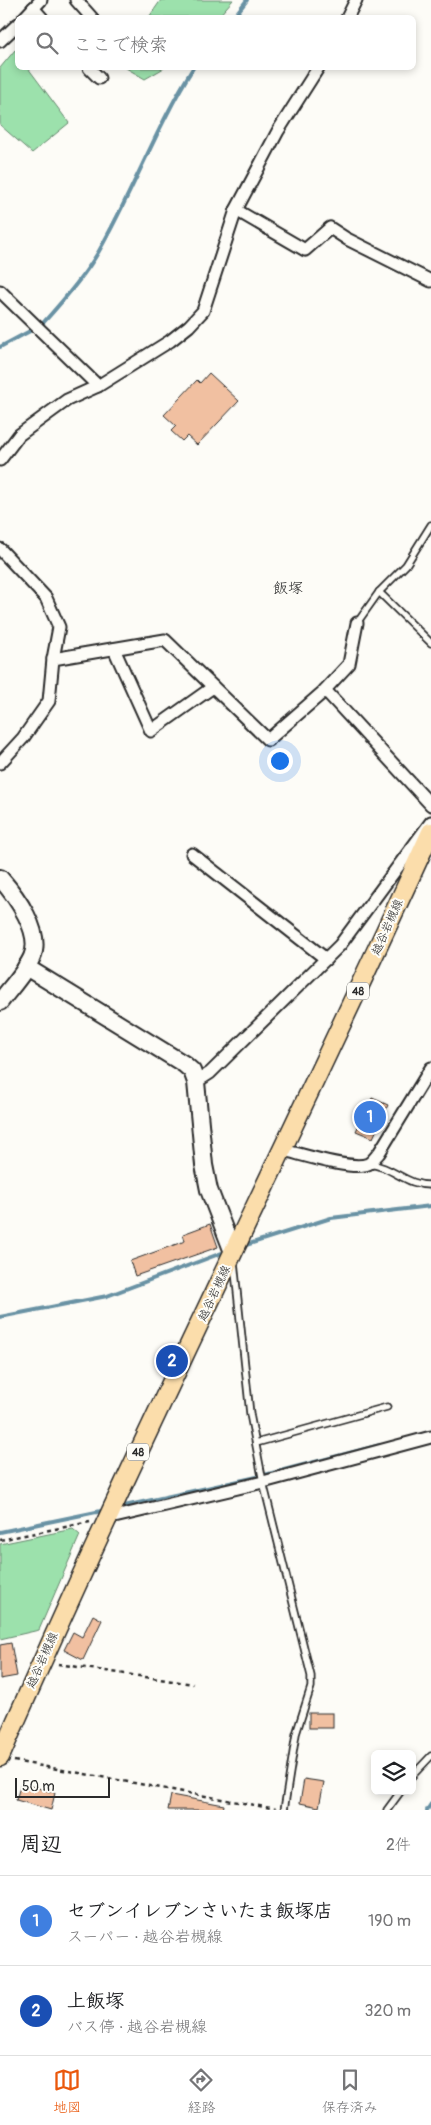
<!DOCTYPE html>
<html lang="ja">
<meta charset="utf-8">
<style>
:root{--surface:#fff;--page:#f2f2f2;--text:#202124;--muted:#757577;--line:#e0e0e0;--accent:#ea580c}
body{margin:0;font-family:Pangolin,"Klee One",sans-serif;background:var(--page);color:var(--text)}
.controls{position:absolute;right:15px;bottom:15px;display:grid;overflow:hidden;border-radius:8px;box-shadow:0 2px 8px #0003}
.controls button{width:45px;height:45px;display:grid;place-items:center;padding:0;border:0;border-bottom:1px solid var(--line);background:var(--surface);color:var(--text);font:25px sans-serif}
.scale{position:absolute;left:15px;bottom:12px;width:95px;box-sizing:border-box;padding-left:5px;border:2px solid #2b2b2b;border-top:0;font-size:14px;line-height:18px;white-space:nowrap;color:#2b2b2b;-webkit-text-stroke:4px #fdfcf7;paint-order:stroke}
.you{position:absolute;left:279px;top:760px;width:18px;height:18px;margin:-12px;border:4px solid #fff;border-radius:50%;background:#1a73e8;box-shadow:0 0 0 8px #1a73e833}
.badge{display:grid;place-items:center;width:32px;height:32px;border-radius:50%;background:var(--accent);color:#fff;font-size:16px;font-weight:700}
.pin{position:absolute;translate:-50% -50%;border:2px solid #fff;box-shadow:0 1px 5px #0006}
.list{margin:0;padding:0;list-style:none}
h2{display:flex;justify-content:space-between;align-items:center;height:65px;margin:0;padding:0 20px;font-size:21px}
h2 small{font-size:16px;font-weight:400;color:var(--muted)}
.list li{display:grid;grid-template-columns:32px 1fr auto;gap:15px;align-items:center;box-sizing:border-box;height:90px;padding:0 20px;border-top:1px solid var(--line)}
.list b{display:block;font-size:19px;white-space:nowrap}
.list p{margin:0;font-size:16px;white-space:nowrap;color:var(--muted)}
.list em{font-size:16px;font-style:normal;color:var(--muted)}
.icon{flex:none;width:28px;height:28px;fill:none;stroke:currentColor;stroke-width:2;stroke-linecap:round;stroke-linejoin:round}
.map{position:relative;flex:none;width:431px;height:1810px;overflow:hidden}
.search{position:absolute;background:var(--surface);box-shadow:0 2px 8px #0003;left:15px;right:15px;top:15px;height:55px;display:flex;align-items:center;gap:12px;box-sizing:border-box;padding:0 18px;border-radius:8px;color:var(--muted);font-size:19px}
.sheet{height:245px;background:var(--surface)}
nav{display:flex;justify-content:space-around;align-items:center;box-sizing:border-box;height:70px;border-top:1px solid var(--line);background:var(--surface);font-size:14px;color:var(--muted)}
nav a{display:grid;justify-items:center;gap:2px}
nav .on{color:var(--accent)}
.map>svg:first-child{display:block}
.green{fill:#9ce1ac;stroke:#64866c}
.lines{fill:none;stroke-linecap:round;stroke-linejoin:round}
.stream{stroke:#6992a4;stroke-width:4}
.building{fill:#f1c0a1;stroke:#2b2b2b}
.lane-casing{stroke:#2b2b2b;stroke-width:9}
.street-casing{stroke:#2b2b2b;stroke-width:15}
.secondary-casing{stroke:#2b2b2b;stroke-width:20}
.primary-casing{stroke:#2b2b2b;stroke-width:21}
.path{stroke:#2b2b2b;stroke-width:2.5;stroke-dasharray:4 4;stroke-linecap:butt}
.lane{stroke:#fdfcf7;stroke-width:5.5}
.street{stroke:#fdfcf7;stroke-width:11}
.secondary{stroke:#fdfcf7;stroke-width:16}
.primary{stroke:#fbddab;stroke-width:18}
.labels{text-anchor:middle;stroke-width:4;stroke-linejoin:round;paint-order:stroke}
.shield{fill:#fdfcf7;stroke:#6a6a68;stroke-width:1}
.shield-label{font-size:11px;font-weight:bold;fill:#2b2b2b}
.street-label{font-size:12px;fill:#2b2b2b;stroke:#fdfcf7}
.quarter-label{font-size:15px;fill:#2b2b2b;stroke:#fdfcf7}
</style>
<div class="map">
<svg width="431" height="1810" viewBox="0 0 431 1810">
<rect width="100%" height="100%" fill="#fdfcf7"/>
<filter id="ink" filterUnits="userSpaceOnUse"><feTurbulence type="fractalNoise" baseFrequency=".02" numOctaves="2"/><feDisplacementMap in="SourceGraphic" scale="10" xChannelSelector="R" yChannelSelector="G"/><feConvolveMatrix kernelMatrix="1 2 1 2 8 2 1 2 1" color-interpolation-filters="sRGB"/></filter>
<g filter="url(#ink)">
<g class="green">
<polygon points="161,0 233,0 218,17 149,17"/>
<polygon points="15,50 17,53 18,68 28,68 69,123 32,153 0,125 0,68"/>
<polygon points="126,68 164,68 145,79"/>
<polygon points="73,1529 80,1535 39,1630 0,1639 0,1544"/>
</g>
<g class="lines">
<g class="stream">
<polyline points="233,18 247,0"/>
<path d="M43 323C63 301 84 277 99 251 133 191 157 126 193 68"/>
<polyline points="0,347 30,331"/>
<polyline points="243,1246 331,1218 431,1206"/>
<polyline points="0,1317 107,1296 227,1251"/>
<polyline points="120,1507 257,1477 380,1445"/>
<polyline points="0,1532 106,1510"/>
<polyline points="427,1810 431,1804"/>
</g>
</g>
<g class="building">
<polygon points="209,373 239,401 197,445 187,436 182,441 171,431 176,426 164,415 197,380 200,383"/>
<polygon points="372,1098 388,1105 373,1138 356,1131"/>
<polygon points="210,1224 218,1247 135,1276 130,1261 185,1241 183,1234"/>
<polygon points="93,1615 102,1620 83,1660 64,1650 73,1632 82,1637"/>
<polygon points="11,1643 17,1676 0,1679 0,1645"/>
<rect x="309" y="1713" width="24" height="15"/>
<polygon points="304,1779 324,1782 319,1807 300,1803"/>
<polygon points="21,1783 55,1793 51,1810 16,1800"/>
<polygon points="171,1795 224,1805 223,1810 168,1810"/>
</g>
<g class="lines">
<defs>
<g id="lane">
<polyline points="379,592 431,643"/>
<polyline points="357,623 379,592 406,565 431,525"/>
<path d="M368 1164C393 1166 406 1186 431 1185"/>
<polyline points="234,1262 250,1414 263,1482 311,1676 311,1687 296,1734 284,1810"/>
<polyline points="256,1443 387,1407"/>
<polyline points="412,1776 431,1756"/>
<polyline points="387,1810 401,1791"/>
</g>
<g id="street">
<polyline points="76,0 92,18"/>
<polyline points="33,8 42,18"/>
<polyline points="24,18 41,0"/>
<polyline points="347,18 356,0"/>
<polyline points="0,41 18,24"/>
<polyline points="89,68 99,78"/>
<polyline points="236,210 305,250 330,228 347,239 431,281"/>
<polyline points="0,291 98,386"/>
<polyline points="0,460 19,435 67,400 98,386 170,341 189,326 203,311 236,210 278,131 318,68"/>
<polyline points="0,549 46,598 59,627 53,659"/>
<polyline points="114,649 151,731 213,687"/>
<polyline points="325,690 431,805"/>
<polyline points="0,763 23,738 49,701 53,659 165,640 268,740 322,693 349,664 357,623"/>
<polyline points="192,854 326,959"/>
<polyline points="196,1082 210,1073 340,945 431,822"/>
<path d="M283 1150C301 1154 352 1171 368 1164 372 1162 376 1156 379 1153L431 1068"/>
<polyline points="106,1519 263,1482 431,1437"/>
</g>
<g id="secondary">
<path d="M0 878C16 896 43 933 32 957 25 973 10 988 0 1002"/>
<polyline points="26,967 184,1064 192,1071 196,1082 204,1165 209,1190 233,1252"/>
</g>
<path id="primary" d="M0 1757C136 1445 290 1141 431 832"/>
</defs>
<use href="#lane" class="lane-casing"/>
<use href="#street" class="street-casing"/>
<use href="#secondary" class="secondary-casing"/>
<use href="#primary" class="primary-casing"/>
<g class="path">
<polyline points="0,1540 90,1522"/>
<polyline points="58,1664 193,1684"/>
<polyline points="14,1761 276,1809"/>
</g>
<use href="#lane" class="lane"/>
<use href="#street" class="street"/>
<use href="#secondary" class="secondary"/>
<use href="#primary" class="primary"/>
</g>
</g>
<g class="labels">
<g class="shield">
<rect x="347" y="982.5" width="22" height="17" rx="4"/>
<rect x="127" y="1443.5" width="22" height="17" rx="4"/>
</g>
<g class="shield-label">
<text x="358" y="995">48</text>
<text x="138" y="1456">48</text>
</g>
<g class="street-label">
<text transform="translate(387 927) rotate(-66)" y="4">越谷岩槻線</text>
<text transform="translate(214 1293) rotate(-65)" y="4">越谷岩槻線</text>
<text transform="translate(42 1660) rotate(-66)" y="4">越谷岩槻線</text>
</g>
<g class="quarter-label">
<text x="288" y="593">飯塚</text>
</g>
</g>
</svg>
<div class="controls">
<button><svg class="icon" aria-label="layers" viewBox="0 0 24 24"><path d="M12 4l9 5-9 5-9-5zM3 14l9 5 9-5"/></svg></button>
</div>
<div class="scale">50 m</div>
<div class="you"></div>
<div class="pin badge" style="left:370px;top:1117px;background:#3f7fe0">1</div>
<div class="pin badge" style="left:172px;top:1361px;background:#1a4fb4">2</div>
<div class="search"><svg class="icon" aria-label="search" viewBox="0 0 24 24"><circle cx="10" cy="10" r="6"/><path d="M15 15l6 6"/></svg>ここで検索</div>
</div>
<section class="sheet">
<h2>周辺<small>2件</small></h2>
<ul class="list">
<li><span class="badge" style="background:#3f7fe0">1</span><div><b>セブンイレブンさいたま飯塚店</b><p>スーパー · 越谷岩槻線</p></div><em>190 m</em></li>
<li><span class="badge" style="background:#1a4fb4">2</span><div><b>上飯塚</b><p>バス停 · 越谷岩槻線</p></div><em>320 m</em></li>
</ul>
</section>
<nav>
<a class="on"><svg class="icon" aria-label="map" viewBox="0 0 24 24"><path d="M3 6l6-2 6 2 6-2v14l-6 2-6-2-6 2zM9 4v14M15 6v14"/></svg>地図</a>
<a><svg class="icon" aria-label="directions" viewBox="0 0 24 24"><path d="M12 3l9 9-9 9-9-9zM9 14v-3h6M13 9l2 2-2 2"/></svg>経路</a>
<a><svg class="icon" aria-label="saved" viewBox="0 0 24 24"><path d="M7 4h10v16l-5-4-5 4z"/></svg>保存済み</a>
</nav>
